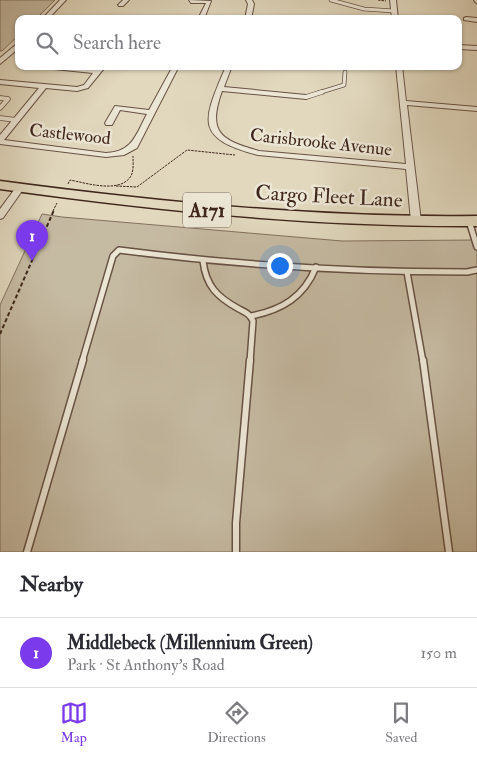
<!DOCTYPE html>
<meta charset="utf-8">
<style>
:root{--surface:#fff;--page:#f2f2f3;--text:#2b2b33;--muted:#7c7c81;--line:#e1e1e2;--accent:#7c3aed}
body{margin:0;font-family:"IM FELL Double Pica",serif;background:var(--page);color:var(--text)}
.you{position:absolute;left:279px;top:265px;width:18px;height:18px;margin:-12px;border:4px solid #fff;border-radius:50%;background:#1a73e8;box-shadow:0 0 0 8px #1a73e833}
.badge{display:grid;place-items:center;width:32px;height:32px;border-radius:50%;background:var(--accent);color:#fff;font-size:16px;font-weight:700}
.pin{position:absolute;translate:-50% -41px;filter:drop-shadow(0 1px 2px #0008)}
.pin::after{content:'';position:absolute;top:26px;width:18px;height:15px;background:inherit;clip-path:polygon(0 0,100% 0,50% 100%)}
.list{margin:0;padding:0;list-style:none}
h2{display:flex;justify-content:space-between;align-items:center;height:65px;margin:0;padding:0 20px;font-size:21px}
h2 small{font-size:16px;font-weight:400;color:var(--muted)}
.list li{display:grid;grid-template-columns:32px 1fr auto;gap:15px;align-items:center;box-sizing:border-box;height:70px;padding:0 20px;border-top:1px solid var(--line)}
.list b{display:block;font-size:19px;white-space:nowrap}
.list p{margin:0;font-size:16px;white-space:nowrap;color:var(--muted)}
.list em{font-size:16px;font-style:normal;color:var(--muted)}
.icon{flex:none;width:28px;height:28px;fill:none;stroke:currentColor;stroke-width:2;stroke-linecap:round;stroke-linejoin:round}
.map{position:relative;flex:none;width:477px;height:552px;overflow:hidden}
.search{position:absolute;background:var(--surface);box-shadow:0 1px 4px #0004;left:15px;right:15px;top:15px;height:55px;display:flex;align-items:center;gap:12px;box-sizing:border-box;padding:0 18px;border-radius:10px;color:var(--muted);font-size:19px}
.sheet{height:135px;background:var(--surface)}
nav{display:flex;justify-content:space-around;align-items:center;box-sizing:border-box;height:70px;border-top:1px solid var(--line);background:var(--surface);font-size:14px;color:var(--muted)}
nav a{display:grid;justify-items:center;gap:2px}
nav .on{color:var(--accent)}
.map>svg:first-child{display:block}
.green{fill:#c5baa2;stroke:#82705e}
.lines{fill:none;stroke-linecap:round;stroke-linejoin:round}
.service-far3-casing{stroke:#675244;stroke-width:4.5}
.service-far2-casing{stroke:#675244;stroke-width:5.5}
.service-far1-casing{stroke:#675244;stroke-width:8}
.service-casing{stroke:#675244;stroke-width:9}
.minor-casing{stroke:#675244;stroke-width:2}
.primary-casing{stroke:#3e261b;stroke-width:3}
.path-far1{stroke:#3e261b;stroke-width:1;stroke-dasharray:2.5 1;stroke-linecap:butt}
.path{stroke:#3e261b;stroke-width:2;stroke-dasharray:4 2.5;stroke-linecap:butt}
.service-far3{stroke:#ece6d5;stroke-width:3}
.service-far2{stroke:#ece6d5;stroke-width:4}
.service-far1{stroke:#ece6d5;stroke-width:5}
.service{stroke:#ece6d5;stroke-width:6}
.minor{fill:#ece6d5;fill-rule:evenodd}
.primary{fill:#e1d8be;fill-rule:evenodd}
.labels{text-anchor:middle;stroke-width:5;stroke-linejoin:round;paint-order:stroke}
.far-street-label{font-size:18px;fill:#3e261b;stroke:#ece6d5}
.shield{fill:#ece6d5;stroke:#726053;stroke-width:1}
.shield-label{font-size:20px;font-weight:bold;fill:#3e261b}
.street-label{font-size:21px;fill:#3e261b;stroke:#ece6d5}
</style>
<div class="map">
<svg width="477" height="552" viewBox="0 0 477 552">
<rect width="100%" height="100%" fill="#e1d8be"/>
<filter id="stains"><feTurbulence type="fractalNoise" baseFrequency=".004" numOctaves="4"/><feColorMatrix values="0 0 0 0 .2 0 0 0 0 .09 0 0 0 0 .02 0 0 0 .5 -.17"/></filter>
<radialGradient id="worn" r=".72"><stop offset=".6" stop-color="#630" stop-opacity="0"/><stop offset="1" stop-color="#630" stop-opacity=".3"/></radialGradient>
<g class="green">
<polygon points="0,0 55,0 36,19 19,19 19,35 2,51 0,51"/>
<polygon points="42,214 62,217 342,241 477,240 477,552 0,552 0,305"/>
</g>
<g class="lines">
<defs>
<g id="service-far3">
<polyline points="331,0 364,9 394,11"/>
<polyline points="318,93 344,85 345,72"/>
</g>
<g id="service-far2">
<polyline points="306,97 322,92"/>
<polyline points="0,98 8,99 0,108"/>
<polyline points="0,118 16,120"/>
</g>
<g id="service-far1">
<polyline points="469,221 477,247"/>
<path d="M203 261C206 286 217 297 239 309 245 312 250 314 253 321L250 362"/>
<polyline points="407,272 423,362"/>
<path d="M251 316C282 310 304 297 316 267"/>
<path d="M82 362 113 256 119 250C234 265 350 272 467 272L477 270"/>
</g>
<g id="service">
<polyline points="423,360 449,552"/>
<polyline points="27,552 83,360"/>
<polyline points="236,552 236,523 250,360"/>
</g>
<g id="minor">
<polygon points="60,0 66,0 48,19 42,19"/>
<polygon points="123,0 129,0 123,6 119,6 118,5"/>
<polygon points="189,0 211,1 204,19 198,19 206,3 191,3"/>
<polygon points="246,0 252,0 254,4 251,19 245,19 248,4"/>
<polygon points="390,0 396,0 398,19 392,19"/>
<polygon points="474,0 477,0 477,3 475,2"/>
<polygon points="466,17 477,18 477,22 464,20 464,18"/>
<polygon points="19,42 19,48 0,64 0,58"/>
<polygon points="458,45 477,46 477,50 458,49"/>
<path d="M41 66H65L96 70 99 66H106L88 88 77 91 46 88 4 140 106 153C133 152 136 134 147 114L120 110 112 125H106L105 123 115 106 149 110 173 66H179L137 148 124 155 106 157 0 144V135L39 88 0 84V80L77 87 84 85 93 73 44 68Z"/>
<path d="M226 66H232L224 87 306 95 310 97 306 99 222 91C207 133 221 140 259 151L406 164 396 66H402L406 101 477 107V111L407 105 421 221 416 224 411 221 406 169 258 155C192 138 204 119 226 66Z"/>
<polygon points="20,185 24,188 3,218 0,219 0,209 17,186"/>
</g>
<path id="primary" d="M0 181C159 202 317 218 477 216V226C317 227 159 211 0 189Z"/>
</defs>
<use href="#service-far3" class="service-far3-casing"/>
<use href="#service-far2" class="service-far2-casing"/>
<use href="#service-far1" class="service-far1-casing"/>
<use href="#service" class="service-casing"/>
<use href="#minor" class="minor-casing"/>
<use href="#primary" class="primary-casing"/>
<g class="path-far1">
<polyline points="378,0 386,1"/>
<path d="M68 184 70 180C86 183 120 194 131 176 134 170 133 162 133 156"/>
<polyline points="116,186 137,187 187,150 235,155"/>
<polyline points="53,211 57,203"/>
</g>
<polyline class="path" points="0,334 54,210"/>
<use href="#service-far3" class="service-far3"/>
<use href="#service-far2" class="service-far2"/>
<use href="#service-far1" class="service-far1"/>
<use href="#service" class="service"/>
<use href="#minor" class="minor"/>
<use href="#primary" class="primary"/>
</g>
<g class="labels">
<g class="far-street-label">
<text transform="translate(70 134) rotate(6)" y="6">Castlewood</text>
<text transform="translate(321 142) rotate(6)" y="6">Carisbrooke Avenue</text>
</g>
<rect class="shield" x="183" y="192.5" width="48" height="35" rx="4"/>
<g class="shield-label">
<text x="207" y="217">A171</text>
</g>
<g class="street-label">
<text transform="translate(329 196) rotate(3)" y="7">Cargo Fleet Lane</text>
</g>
</g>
<rect width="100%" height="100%" filter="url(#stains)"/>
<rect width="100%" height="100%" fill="url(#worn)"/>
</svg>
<div class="you"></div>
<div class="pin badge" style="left:32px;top:261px">1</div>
<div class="search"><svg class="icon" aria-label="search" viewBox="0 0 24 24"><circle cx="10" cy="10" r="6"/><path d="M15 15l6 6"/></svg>Search here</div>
</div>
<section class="sheet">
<h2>Nearby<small></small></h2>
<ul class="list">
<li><span class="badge">1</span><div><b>Middlebeck (Millennium Green)</b><p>Park · St Anthony's Road</p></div><em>150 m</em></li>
</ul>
</section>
<nav>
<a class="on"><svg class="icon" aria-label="map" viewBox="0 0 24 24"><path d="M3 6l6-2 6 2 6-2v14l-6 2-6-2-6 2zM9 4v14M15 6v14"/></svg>Map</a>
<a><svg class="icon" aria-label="directions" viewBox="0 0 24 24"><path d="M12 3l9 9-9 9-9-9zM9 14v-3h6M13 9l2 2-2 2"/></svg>Directions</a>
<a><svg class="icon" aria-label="saved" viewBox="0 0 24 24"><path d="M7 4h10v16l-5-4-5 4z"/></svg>Saved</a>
</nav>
